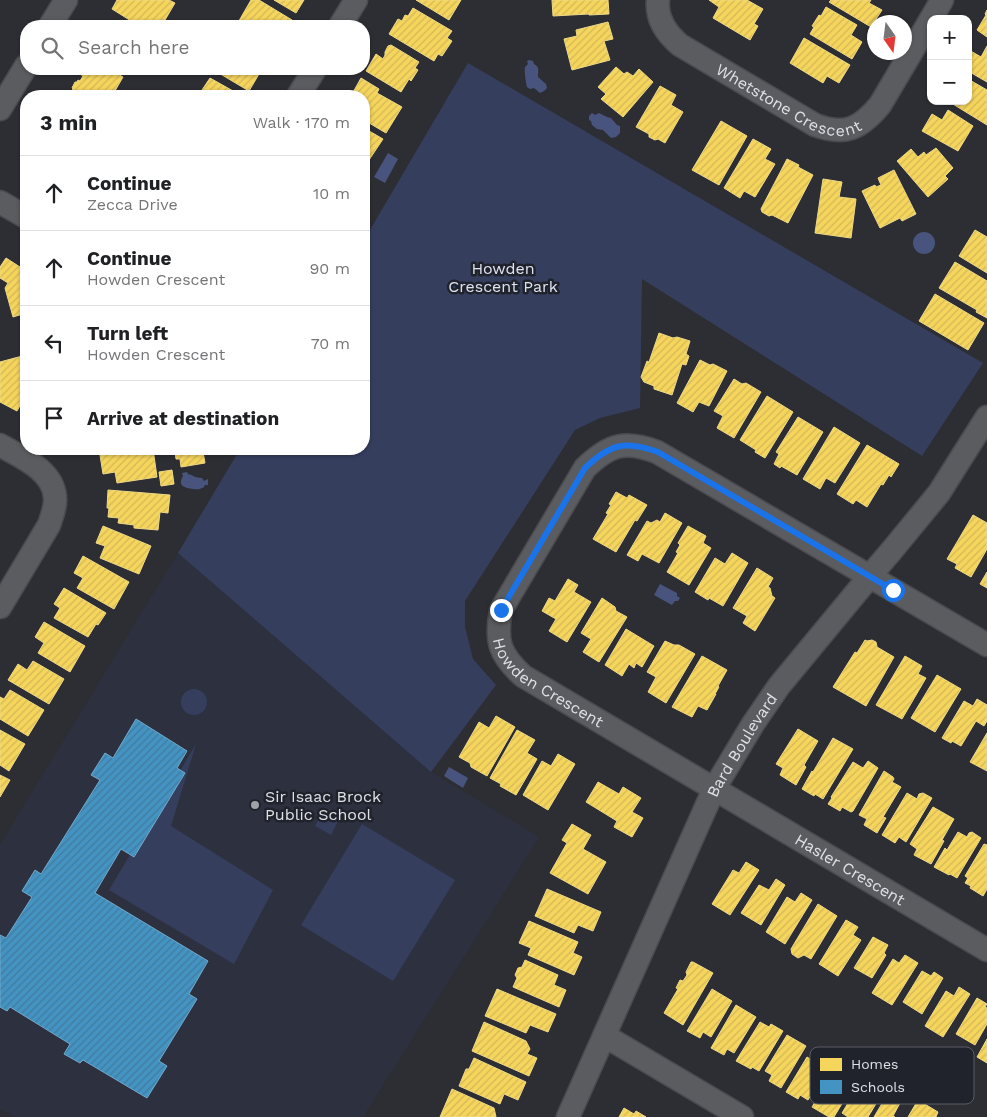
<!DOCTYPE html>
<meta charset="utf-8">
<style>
:root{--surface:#fff;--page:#f2f2f2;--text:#202124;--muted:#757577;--line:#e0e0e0}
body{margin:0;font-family:"Work Sans",sans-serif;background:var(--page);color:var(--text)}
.controls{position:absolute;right:15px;top:15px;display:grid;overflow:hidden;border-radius:10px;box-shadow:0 1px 4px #0004}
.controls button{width:45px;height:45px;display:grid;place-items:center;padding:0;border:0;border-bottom:1px solid var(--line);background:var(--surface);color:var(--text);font:25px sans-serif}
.compass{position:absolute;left:867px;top:15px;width:45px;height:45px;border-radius:50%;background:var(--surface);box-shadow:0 1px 4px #0004;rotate:166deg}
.stop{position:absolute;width:15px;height:15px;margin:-11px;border:4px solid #1a73e8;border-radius:50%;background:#fff}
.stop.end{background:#1a73e8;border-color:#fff;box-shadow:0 1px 5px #0008}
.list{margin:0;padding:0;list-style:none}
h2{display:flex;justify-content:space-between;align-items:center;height:65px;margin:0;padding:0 20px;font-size:21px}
h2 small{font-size:16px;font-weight:400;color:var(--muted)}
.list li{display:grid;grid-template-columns:32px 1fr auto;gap:15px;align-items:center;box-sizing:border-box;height:75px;padding:0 20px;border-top:1px solid var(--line)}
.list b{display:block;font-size:19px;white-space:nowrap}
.list p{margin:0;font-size:16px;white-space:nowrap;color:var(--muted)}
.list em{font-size:16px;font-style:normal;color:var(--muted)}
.icon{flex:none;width:28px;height:28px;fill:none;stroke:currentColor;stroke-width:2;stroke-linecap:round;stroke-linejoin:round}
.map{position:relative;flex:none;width:987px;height:1117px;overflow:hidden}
.search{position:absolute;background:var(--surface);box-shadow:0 1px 4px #0004;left:20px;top:20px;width:350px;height:55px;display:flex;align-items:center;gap:12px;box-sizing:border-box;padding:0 18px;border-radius:20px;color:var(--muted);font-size:19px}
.panel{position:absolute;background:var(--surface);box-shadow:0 1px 4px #0004;left:20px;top:90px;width:350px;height:365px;border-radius:20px}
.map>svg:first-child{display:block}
.built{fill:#2d313f}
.green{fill:#353e5d}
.water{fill:#48547d}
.homes{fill:url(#homes-hatch);stroke:#efd986}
.schools{fill:url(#schools-hatch);stroke:#72aace}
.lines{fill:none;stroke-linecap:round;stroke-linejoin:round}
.minor-casing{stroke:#4a4b50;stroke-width:25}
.minor{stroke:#5b5c5f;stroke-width:22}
.route{stroke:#1a73e8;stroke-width:6}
.poi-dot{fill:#a1a2a8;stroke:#20232c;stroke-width:2}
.labels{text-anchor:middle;stroke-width:5;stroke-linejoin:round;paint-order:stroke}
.street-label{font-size:16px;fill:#dfe1e7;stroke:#20232c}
.park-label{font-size:16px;fill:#dee3f2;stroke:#20232c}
.poi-label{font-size:16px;fill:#dfe1e7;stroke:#20232c;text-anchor:start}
.key{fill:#20232c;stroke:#595c64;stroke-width:1}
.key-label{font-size:14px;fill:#dfe1e7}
</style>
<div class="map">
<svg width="987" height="1117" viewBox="0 0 987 1117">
<defs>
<pattern id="homes-hatch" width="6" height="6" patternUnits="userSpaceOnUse" patternTransform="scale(1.25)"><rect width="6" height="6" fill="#f6d55c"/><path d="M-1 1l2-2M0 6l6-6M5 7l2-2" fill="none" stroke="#d2b857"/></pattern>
<pattern id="schools-hatch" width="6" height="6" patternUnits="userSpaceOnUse" patternTransform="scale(1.25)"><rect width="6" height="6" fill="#4393c3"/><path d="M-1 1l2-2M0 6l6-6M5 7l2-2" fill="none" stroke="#437b9d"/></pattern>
</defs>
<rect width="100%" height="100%" fill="#2d2e33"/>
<polygon class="built" points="178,553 431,772 539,837 363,1117 15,1117 0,1109 0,845"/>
<g class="green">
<polygon points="468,63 983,363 922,456 642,279 640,408 600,418 575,430 465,601 465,627 473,659 496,685 431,772 178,553 240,449 364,449 364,240"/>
<circle cx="194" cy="702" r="13"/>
<polygon points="196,744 171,826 273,890 234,964 109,890"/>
<polygon points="325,807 341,815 331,835 315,826"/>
<polygon points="362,824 455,880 393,981 301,925"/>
</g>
<g class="water">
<path d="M529 60 533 61 534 64C540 67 538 71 538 77L546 84 547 88 544 91 540 93 534 88 530 89 527 87C526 83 524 71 525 67L528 64 527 61Z"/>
<polygon points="592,113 595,115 599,113 607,117 611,118 617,125 620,126 620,133 616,137 611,138 603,130 597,129 592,125 591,121 589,120 589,116"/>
<polygon points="388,153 398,159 385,183 374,177"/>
<circle cx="924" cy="243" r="11"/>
<path d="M187 472 188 474C193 475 195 478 202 478L204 481 208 479V485H205C204 486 204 488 202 488 199 490 196 489 193 489 185 488 177 486 183 476L182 473Z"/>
<polygon points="660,584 677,593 677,596 680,598 678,601 675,601 672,605 670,604 654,595"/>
<polygon points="449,767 468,778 463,788 444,776"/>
</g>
<g class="homes">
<polygon points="117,0 169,0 175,3 165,20 163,19 159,26 149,26 138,20 136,24 112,9"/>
<polygon points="251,0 259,0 292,20 288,26 236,26"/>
<polygon points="274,0 304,0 296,13"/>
<polygon points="416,0 461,0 449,20"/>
<polygon points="552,0 608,0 609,14 589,15 589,14 553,16"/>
<polygon points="709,0 747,0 763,9 754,24 758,26 750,40 713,18 719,7"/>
<polygon points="831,0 871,0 869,3 882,10 871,27 829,2"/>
<polygon points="826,7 857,25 851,35 862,42 852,59 810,34 814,27 812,26 819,15 821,16"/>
<polygon points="413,8 452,31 447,38 452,41 442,56 438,54 434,61 389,34 398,19 402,21 405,15 408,16"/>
<polygon points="987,10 987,37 977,30 986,15 985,14"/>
<polygon points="608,22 613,39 604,41 610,60 572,70 564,39 577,36 576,30"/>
<polygon points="120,23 126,26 114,26 115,24"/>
<polygon points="804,38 850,65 839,83 827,76 823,83 790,63"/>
<polygon points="391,45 419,62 415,68 418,70 411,81 409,79 401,92 366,71 376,54 383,59 385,55 385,52 388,46"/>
<polygon points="987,46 987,82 968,71 969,50 981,57"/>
<polygon points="616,67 624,74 627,72 633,76 639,69 653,82 623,117 601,99 606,94 598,87"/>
<polygon points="76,69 109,69 123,77 112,96 80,96 72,91 73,89 72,88 75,82 77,82 78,80 80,81 83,76 75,71"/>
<polygon points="212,69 255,69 254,71 259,74 249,91"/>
<polygon points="210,78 242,96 198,96"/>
<polygon points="361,78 379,89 377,93 402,107 386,133 364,120 364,96 351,96"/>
<polygon points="968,79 987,90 987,125 948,101 968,101"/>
<polygon points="660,86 676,95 671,105 683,112 665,143 658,139 655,140 649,137 649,134 636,127"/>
<polygon points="948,110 973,126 958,151 922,131 932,114 942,120"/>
<polygon points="721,121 747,136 719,185 692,170"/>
<polygon points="364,128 383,139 365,166 364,166"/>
<polygon points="753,139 771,149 765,159 775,164 755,197 744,191 740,198 724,188"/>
<polygon points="936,148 953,168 945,176 948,179 928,197 897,161 911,149 918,157 924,152 926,155"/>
<polygon points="787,159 799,165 798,167 813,175 788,223 772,215 769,216 762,212 761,209"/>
<polygon points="894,170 916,214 902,221 900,218 880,228 862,191 875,185 876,187 881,185 878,178"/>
<polygon points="823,179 842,182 839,197 856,199 851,238 815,233"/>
<polygon points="975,230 987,237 987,273 959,256"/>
<polygon points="6,258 20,267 22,262 26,264 26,313 13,317 5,288 8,283 0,278 0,267"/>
<polygon points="955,262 987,281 987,318 976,312 977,310 939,288"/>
<polygon points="935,294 984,323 968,350 919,321"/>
<polygon points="659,333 673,338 677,337 690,341 686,354 689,356 686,365 682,364 672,395 654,389 654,386 644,382 641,377 647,361 649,362"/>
<polygon points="26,355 26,395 17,411 0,402 0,362"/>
<polygon points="700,360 710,365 713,364 727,371 709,406 699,402 693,412 677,403"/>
<polygon points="734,379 742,384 746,383 761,392 734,438 717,428 723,416 714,411"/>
<polygon points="767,396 793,412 765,458 755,452 756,450 740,440"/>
<polygon points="798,417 823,432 797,475 781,466 780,468 774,464 779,454 776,452"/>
<polygon points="834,427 860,443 835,483 826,478 820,489 803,479"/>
<polygon points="867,445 899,464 891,477 889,475 883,485 881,484 867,507 856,500 853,504 837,494"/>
<polygon points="140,449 153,449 157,477 117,483 115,472 103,474 100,455"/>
<polygon points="178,449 206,449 206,452 203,452 205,463 181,467 180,459 176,459 175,452 179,451"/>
<polygon points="172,470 174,484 161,486 159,472"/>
<polygon points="108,490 170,495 168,513 160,512 158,530 134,528 134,525 118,523 119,518 108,517 109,508 107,508"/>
<polygon points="616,492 627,498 629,495 647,505 637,521 635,520 616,552 593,539 608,514 606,513 611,505 609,504"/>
<polygon points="665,513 682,523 659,563 642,554 638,561 627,555 647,521 651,523 657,520 660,522"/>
<polygon points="973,515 987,523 987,549 971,577 955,568 957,564 947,559"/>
<polygon points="103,526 151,546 139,574 100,558 105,546 96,543"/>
<polygon points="688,526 706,536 703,543 711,548 689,585 667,572 678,553 676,552 680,545 678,543"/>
<polygon points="732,553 748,563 723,606 709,598 708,600 695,592 715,558 725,564"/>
<polygon points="83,556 129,582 114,609 77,588 83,578 74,573"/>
<polygon points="757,568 773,578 768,587 770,588 772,596 775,598 755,631 743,623 747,616 733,608"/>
<polygon points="987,572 987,588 980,584"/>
<polygon points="568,579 578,585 574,592 591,602 567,642 549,631 556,619 542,611 549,598 555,601"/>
<polygon points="64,588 106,613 98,625 96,624 88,637 54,618 60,608 54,604"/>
<polygon points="602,598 615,607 616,611 627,617 599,662 583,652 591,639 581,633"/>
<polygon points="44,622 85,646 70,672 38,653 44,643 35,637"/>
<polygon points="626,629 654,646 642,667 636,663 634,668 629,664 622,676 605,665"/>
<polygon points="865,640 867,641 872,640 876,642 877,647 894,657 866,706 833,687 855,652 857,653"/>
<polygon points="665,641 674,645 679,645 695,654 666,703 648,692 656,677 647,672"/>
<polygon points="702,656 727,670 718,686 719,687 715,694 716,694 707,710 698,706 692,717 672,707"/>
<polygon points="905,656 922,666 918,674 926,678 902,719 876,705"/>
<polygon points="33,661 64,679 49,704 8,680 18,664 27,670"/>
<polygon points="937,675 961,689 935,732 911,718"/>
<polygon points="10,690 44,710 28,736 0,719 0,697 4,699"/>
<polygon points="977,699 987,705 987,721 984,726 976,721 961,746 952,741 951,743 942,738 964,701 973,706"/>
<polygon points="496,716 515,727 487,776 471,767 470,763 459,757 479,722 489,728"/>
<polygon points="798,729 818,741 804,765 806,767 796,785 780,775 783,768 776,764"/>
<polygon points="0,730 25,744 9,771 0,765"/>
<polygon points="517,730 535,740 527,753 537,759 516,795 500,786 501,784 490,778"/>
<polygon points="987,733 987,771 970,762"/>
<polygon points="833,738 853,749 823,799 815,794 814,796 802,789 812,771 813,772"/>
<polygon points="558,754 575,764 548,810 523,795 542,761 551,766"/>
<polygon points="868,761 878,768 853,811 851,812 842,807 840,811 828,804 832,798 831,797 853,762 863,768"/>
<polygon points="884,771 893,777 894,779 892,782 901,787 883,817 886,818 877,833 864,825 867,819 859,815"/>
<polygon points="0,775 10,780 0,797"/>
<polygon points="598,782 619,794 623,787 641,798 632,812 643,818 632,837 614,827 617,821 586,802"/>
<polygon points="907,793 917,799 919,794 923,793 932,798 906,842 899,837 895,843 882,835"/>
<polygon points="933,807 954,819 942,840 944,841 931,864 914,855 917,849 910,844"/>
<polygon points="572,824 591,835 583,849 606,862 588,894 550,873 567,843 562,840"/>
<polygon points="958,832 967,837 969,833 972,832 981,838 957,878 950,874 949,875 934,867 945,848 947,850"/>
<polygon points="984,844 987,845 987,889 983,896 970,888 971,886 965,883 968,878 965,876"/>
<polygon points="746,862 759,870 730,915 712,904 733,870 739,873"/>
<polygon points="776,879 785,885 761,925 741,913 759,885 769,890"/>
<polygon points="547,889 601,912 593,931 578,925 574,933 535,916"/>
<polygon points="801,893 812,900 785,944 766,932 787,897 795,902"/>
<polygon points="818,904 837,916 811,959 804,955 798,958 792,954 791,949"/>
<polygon points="846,920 858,927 853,935 861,940 838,976 819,964"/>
<polygon points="529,921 578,942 573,953 582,957 574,975 528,955 531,948 519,943"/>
<polygon points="873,937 888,945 884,953 886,955 872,978 854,968"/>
<polygon points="905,955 918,963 892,1005 872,993 893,959 899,963"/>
<polygon points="525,960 558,975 554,985 566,990 559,1007 513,987 517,978 515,975 518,968 522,967"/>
<polygon points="691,962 693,962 713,973 683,1025 664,1013 678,989 676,988 680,980 683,981 687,975 686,972"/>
<polygon points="922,971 931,976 934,972 943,978 922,1014 903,1002"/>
<polygon points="959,987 970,994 943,1037 925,1026 946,991 954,996"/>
<polygon points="497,989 556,1014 548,1032 530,1025 526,1033 485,1016"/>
<polygon points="712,989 732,1001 711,1037 703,1032 700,1038 687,1031"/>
<polygon points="977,998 987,1004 985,1007 987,1008 987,1024 975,1045 956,1034"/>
<polygon points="736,1005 756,1017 734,1053 727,1049 724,1055 711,1048"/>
<polygon points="484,1022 526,1041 530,1049 527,1054 537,1058 529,1076 472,1051"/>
<polygon points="760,1022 769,1027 771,1024 783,1031 759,1071 752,1067 751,1069 736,1061"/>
<polygon points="787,1035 806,1046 781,1088 769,1081 772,1075 765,1071"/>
<polygon points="987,1039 987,1063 977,1057"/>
<polygon points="807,1057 826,1069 808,1100 800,1095 798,1099 786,1092"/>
<polygon points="474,1058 526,1082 518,1100 504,1094 500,1104 459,1086 466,1069 469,1069"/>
<polygon points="836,1068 856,1080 834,1117 829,1117 812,1107"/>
<polygon points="868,1070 889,1082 868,1117 848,1117 842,1113"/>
<polygon points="452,1089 494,1108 496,1117 440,1117"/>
<polygon points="887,1095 900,1103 893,1116 895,1117 874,1117"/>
<polygon points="918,1100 938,1112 936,1117 908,1117"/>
<polygon points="624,1108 634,1114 636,1111 646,1117 619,1117"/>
</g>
<polygon class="schools" points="136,719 187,751 177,768 185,773 134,857 121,849 95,893 208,961 189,994 197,999 159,1061 167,1066 147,1098 83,1060 80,1063 64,1054 70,1044 10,1007 7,1011 0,1007 0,935 6,938 32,897 22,891 35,870 41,874 100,780 91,775 105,753 113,758"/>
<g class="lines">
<defs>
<g id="minor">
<path id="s1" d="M658 0C656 19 667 34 680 45L815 125C845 136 860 129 880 105L931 19"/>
<polyline points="931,19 942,0"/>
<polyline points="50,26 66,0"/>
<polyline points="340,26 356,0"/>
<polyline points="298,96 315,69"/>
<polyline points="0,109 26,66"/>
<polyline points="0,202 26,217"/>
<path d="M0 445C21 457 53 470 55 497 56 506 52 516 49 525L0 607"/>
<path id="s2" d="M987 645 657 452C625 440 610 444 585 468L501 610C495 642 500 655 523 676L987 950"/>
<polyline points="605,1036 742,1117"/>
<path id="s3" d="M568 1117 714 789 753 724 779 686 870 576 893 549 939 493 987 417"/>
</g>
</defs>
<use href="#minor" class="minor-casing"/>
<use href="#minor" class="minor"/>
</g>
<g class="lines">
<path class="route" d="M501 610 585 468C610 444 625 440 658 452L893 590"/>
</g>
<circle class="poi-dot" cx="255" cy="805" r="5"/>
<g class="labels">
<g class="street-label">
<text dy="6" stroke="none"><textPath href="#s1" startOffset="176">Whetstone Crescent</textPath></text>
<text dy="6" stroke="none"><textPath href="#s2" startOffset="724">Howden Crescent</textPath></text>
<text dy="6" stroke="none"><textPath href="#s3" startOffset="411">Bard Boulevard</textPath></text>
<text dy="6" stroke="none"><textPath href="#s2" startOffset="1081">Hasler Crescent</textPath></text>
</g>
<g class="park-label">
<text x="503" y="274">Howden<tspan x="503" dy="18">Crescent Park</tspan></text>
</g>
<g class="poi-label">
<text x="265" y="802">Sir Isaac Brock<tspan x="265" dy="18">Public School</tspan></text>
</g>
</g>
<rect x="810" y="1047" width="164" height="57" rx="8" class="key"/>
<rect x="820" y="1058" width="22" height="13" fill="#f6d55c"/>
<rect x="820" y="1080" width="22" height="14" fill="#4393c3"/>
<g class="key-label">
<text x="851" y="1069">Homes</text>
<text x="851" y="1092">Schools</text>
</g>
</svg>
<div class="controls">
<button>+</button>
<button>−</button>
</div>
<svg class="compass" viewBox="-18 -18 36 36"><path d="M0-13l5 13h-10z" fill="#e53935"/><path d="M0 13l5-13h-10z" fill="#757577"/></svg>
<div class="stop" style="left:893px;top:590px"></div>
<div class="stop end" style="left:501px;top:610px"></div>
<div class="search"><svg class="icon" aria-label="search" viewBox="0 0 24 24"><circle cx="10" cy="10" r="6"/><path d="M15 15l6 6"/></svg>Search here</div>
<section class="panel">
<h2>3 min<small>Walk · 170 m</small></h2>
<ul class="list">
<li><svg class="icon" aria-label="ahead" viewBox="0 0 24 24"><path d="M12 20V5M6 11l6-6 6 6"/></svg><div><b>Continue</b><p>Zecca Drive</p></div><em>10 m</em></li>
<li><svg class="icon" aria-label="ahead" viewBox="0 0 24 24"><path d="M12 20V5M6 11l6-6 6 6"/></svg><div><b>Continue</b><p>Howden Crescent</p></div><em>90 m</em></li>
<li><svg class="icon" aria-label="left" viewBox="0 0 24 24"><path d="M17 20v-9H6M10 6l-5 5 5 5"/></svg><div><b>Turn left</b><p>Howden Crescent</p></div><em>70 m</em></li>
<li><svg class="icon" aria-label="arrive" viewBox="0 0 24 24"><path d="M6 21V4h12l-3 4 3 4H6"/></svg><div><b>Arrive at destination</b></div></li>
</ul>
</section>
</div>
